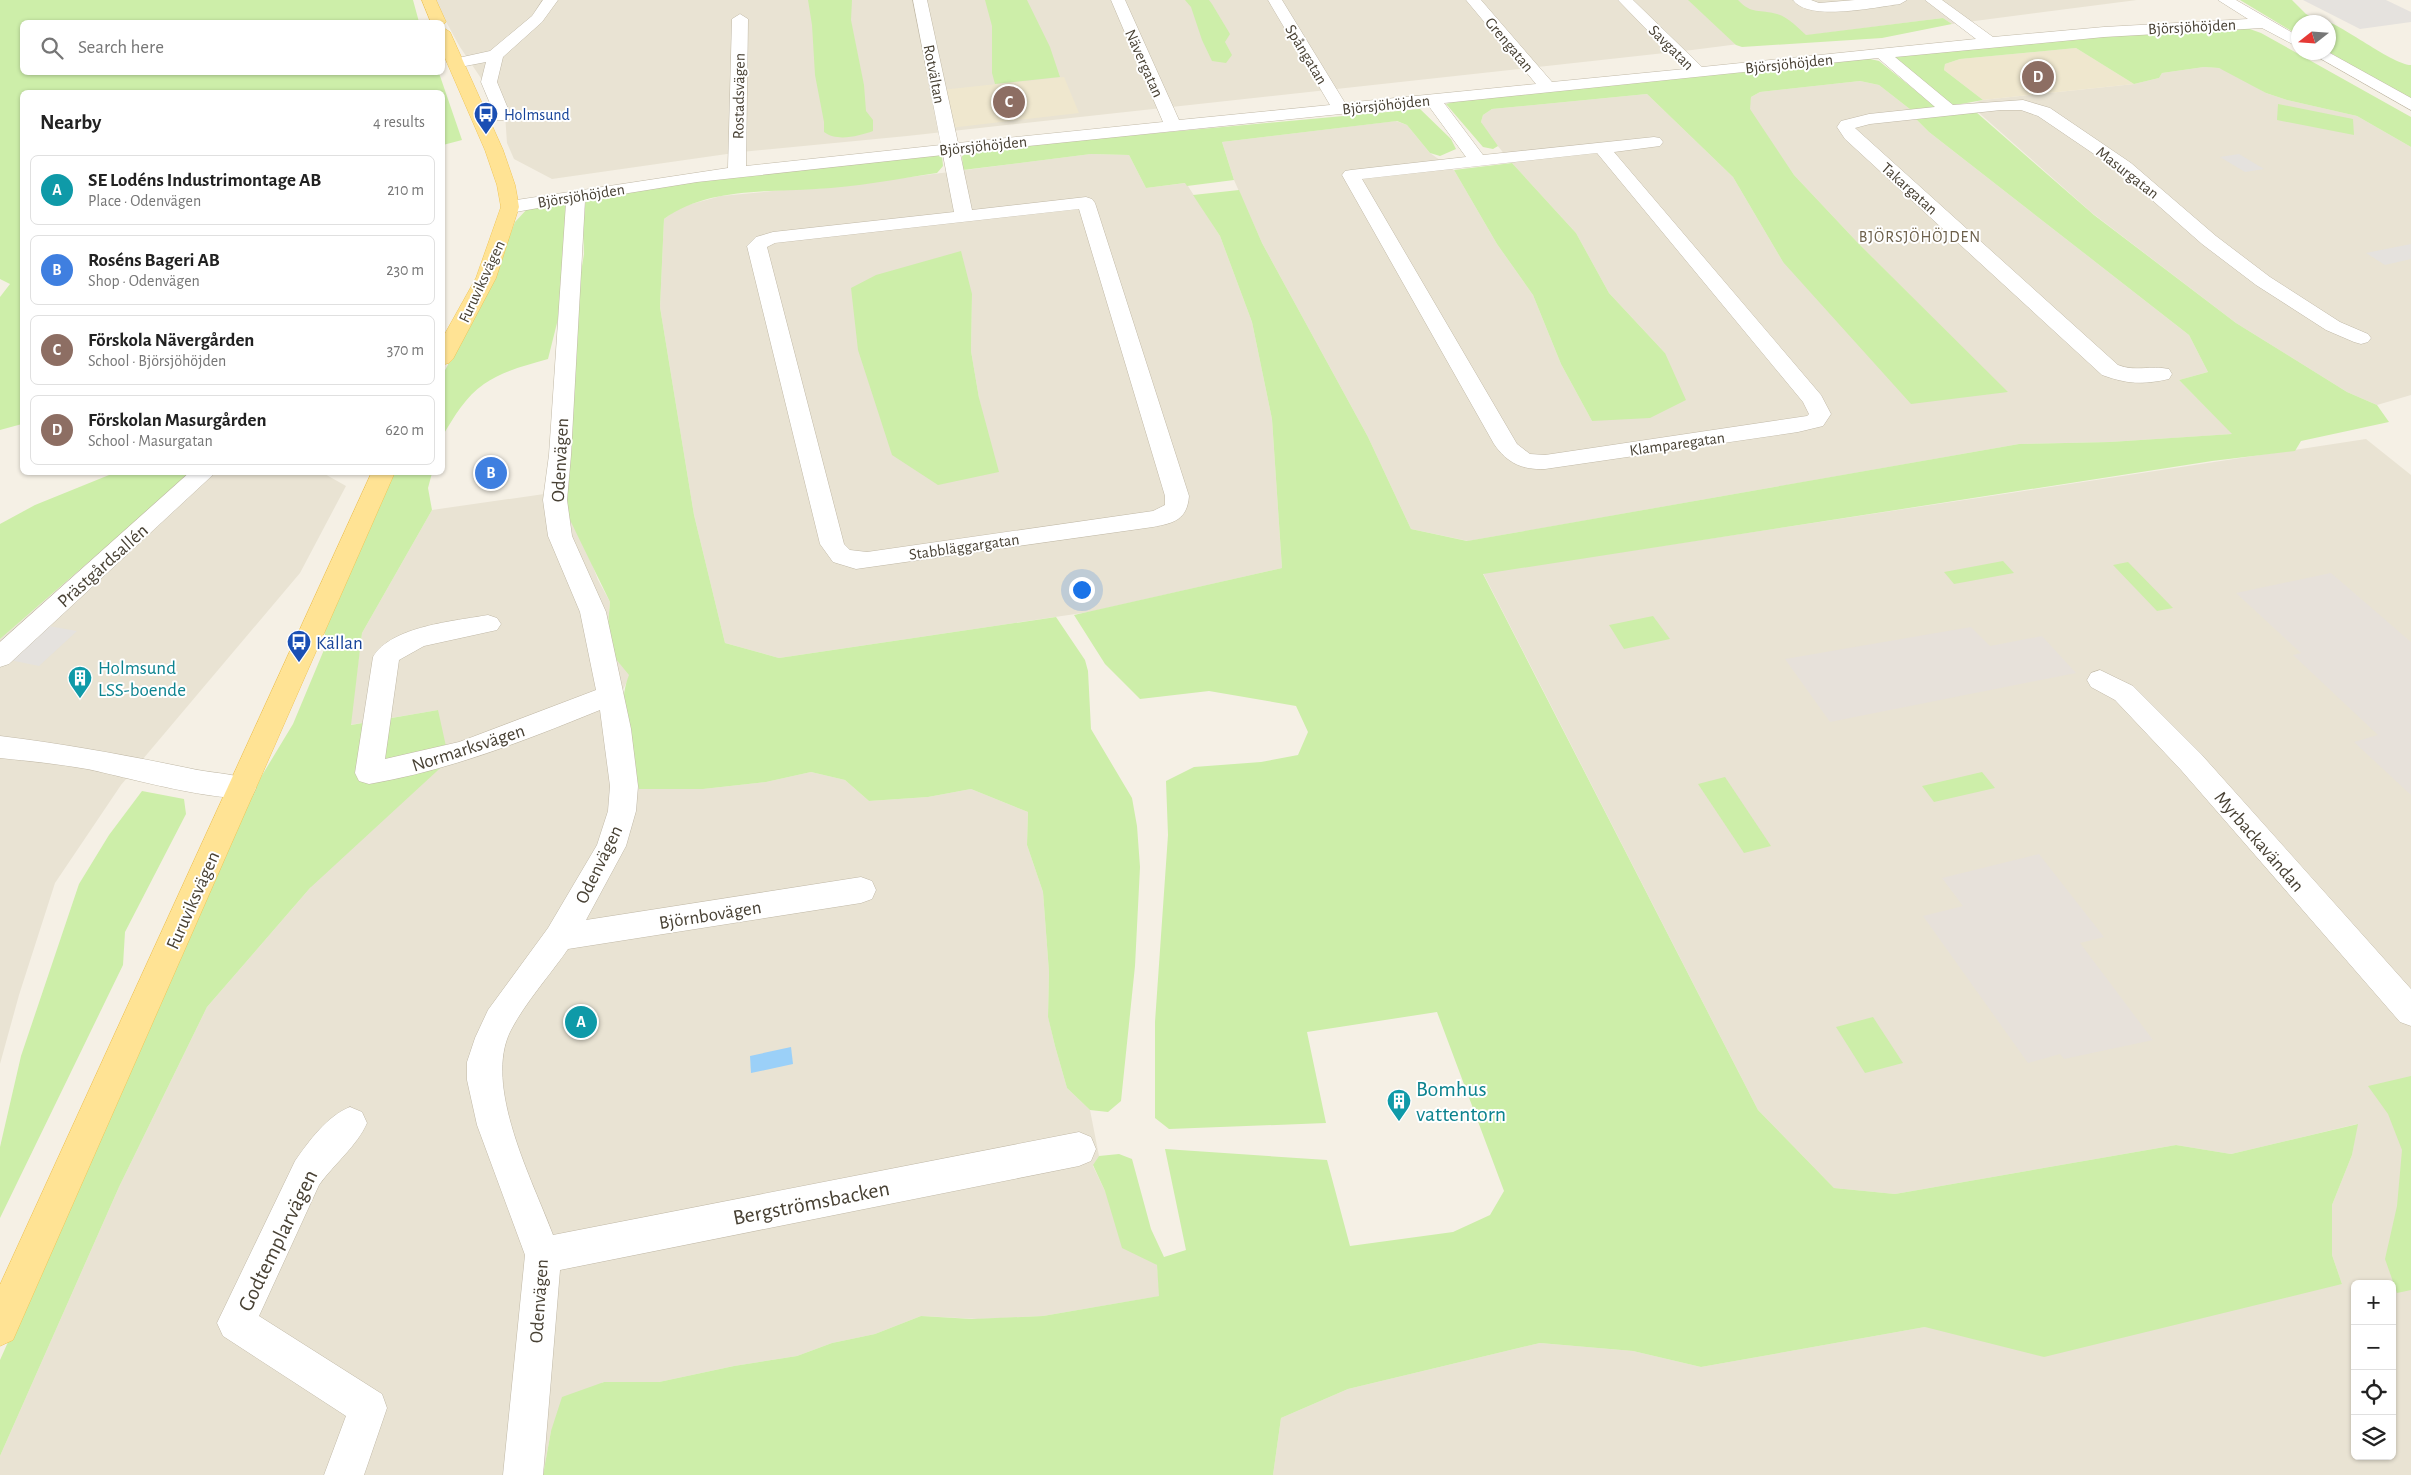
<!DOCTYPE html>
<meta charset="utf-8">
<style>
:root{--surface:#fff;--page:#f6f6f6;--text:#222;--muted:#767676;--line:#e0e0e0;--accent:#0b8043}
body{margin:0;font-family:"Alegreya Sans",sans-serif;background:var(--page);color:var(--text)}
.controls{position:absolute;right:15px;bottom:15px;display:grid;overflow:hidden;border-radius:8px;box-shadow:0 1px 4px #0004}
.controls button{width:45px;height:45px;display:grid;place-items:center;padding:0;border:0;border-bottom:1px solid var(--line);background:var(--surface);color:var(--text);font:25px sans-serif}
.compass{position:absolute;left:2291px;top:15px;width:45px;height:45px;border-radius:50%;background:var(--surface);box-shadow:0 1px 4px #0004;rotate:253deg}
.you{position:absolute;left:1081px;top:589px;width:18px;height:18px;margin:-12px;border:4px solid #fff;border-radius:50%;background:#1a73e8;box-shadow:0 0 0 8px #1a73e833}
.badge{display:grid;place-items:center;width:32px;height:32px;border-radius:50%;background:var(--accent);color:#fff;font-size:16px;font-weight:700}
.pin{position:absolute;translate:-50% -50%;border:2px solid #fff;box-shadow:0 1px 5px #0006}
.list{margin:0;padding:0;list-style:none}
h2{display:flex;justify-content:space-between;align-items:center;height:65px;margin:0;padding:0 20px;font-size:21px}
h2 small{font-size:16px;font-weight:400;color:var(--muted)}
.list li{display:grid;grid-template-columns:32px 1fr auto;gap:15px;align-items:center;box-sizing:border-box;height:70px;margin:0 10px 10px;padding:0 10px;border:1px solid var(--line);border-radius:8px}
.list b{display:block;font-size:19px;white-space:nowrap}
.list p{margin:0;font-size:16px;white-space:nowrap;color:var(--muted)}
.list em{font-size:16px;font-style:normal;color:var(--muted)}
.icon{flex:none;width:28px;height:28px;fill:none;stroke:currentColor;stroke-width:2;stroke-linecap:round;stroke-linejoin:round}
.map{position:relative;flex:none;width:2411px;height:1475px;overflow:hidden}
.search{position:absolute;background:var(--surface);box-shadow:0 1px 4px #0004;left:20px;top:20px;width:425px;height:55px;display:flex;align-items:center;gap:12px;box-sizing:border-box;padding:0 18px;border-radius:8px;color:var(--muted);font-size:19px}
.panel{position:absolute;background:var(--surface);box-shadow:0 1px 4px #0004;left:20px;top:90px;width:425px;height:385px;border-radius:8px}
.map>svg:first-child{display:block}
.residential{fill:#e9e3d3;fill-rule:evenodd}
.industrial{fill:#e7e1da}
.education{fill:#efe7ce}
.green{fill:#cdeea9}
.parking{fill:#e5e2de}
.water{fill:#9bd0f8}
.lines{fill:none;stroke-linecap:round;stroke-linejoin:round}
.minor-casing{stroke:#c1b9a7;stroke-width:1}
.major-casing{stroke:#f1c657;stroke-width:1}
.minor{fill:#fff;fill-rule:evenodd}
.major{fill:#ffe394;fill-rule:evenodd}
.labels{text-anchor:middle;stroke-width:4;stroke-linejoin:round;paint-order:stroke}
.far-street-label{font-size:16px;fill:#484134;stroke:#fff}
.far-transit-label{font-size:16px;fill:#164399;stroke:#fff;text-anchor:start}
.far-neighbourhood-label{font-size:16px;letter-spacing:1px;fill:#6c5f4a;stroke:#fff}
.street-label{font-size:19px;fill:#484134;stroke:#fff}
.transit-label{font-size:19px;fill:#164399;stroke:#fff;text-anchor:start}
.culture-label{font-size:19px;fill:#0d838f;stroke:#fff;text-anchor:start}
.near-culture-label{font-size:22px;fill:#0d838f;stroke:#fff;text-anchor:start}
.near-street-label{font-size:22px;fill:#484134;stroke:#fff}
</style>
<div class="map">
<svg width="2411" height="1475" viewBox="0 0 2411 1475">
<rect width="100%" height="100%" fill="#f5f0e5"/>
<g class="residential">
<polygon points="434,0 2137,0 1952,24 1943,18 1692,50 907,136 741,152 552,179 514,159 507,143 505,114 460,47"/>
<polygon points="2204,67 2219,68 2230,72 2266,93 2287,100 2357,116 2411,147 2411,395 2377,405 2347,392 2236,323 2092,213 1969,104 1983,100 2134,84 2159,78 2162,73"/>
<polygon points="1860,81 1879,85 1911,110 1915,118 1929,132 2189,335 2208,372 2179,380 2233,434 2110,442 2019,444 1468,541 1411,529 1368,437 1262,243 1234,180 1222,142 1396,121 1407,125 1430,153 1454,170 1497,244 1533,295 1561,364 1592,421 1665,353 1609,293 1576,233 1512,163 1486,132 1481,122 1483,115 1492,109 1647,94 1733,177 1783,262 2007,392 1858,243 1794,175 1749,109 1751,97 1760,92"/>
<path d="M1091 154 1129 155 1146 188 1186 183 1220 236 1252 322 1272 419 1282 568 1089 612 779 658 725 643 694 515 660 307 664 219 680 207 721 196 794 189H816ZM972 294 971 351 979 398 858 350Z"/>
<path d="M2366 439 2411 475V1475H1273L1281 1418 1348 1389 1540 1343 1633 1351 1701 1367 1925 1327 2342 1284 2332 1255V1205L2352 1155 2357 1124 2231 1154 2176 1145 1895 1194 1834 1188 1758 1110 1483 573ZM2355 1284H2392V1456H2355Z"/>
<polygon points="191,473 323,473 346,486 300,573 121,785 55,883 19,995 0,1064 0,639"/>
<polygon points="565,491 598,580 610,602 606,647 630,675 623,690 639,789 703,789 766,782 811,772 845,780 869,801 928,797 971,789 1028,812 1027,845 1043,892 1049,972 1048,1016 1055,1046 1067,1088 1090,1110 1099,1156 1093,1166 1105,1191 1157,1265 1160,1296 1043,1316 978,1319 921,1316 875,1334 832,1343 797,1356 734,1366 659,1382 603,1382 551,1431 543,1475 0,1475 0,1456 119,1187 207,1007 310,888 438,710 350,725 362,633 432,510"/>
</g>
<g class="industrial">
<polygon points="2331,573 2411,642 2411,795 2354,742 2378,735 2293,655 2301,653 2236,593"/>
<polygon points="1971,627 1990,646 2042,636 2076,673 1830,722 1785,659"/>
<polygon points="2039,854 2104,937 2080,943 2153,1040 2064,1059 2060,1054 2028,1063 1923,916 1963,906 1942,878"/>
</g>
<g class="education">
<polygon points="2076,48 2134,84 1983,100 1944,70 1945,64 1960,59"/>
<polygon points="1064,77 1079,113 950,128 941,90"/>
</g>
<g class="green">
<polygon points="0,0 413,0 419,22 22,22 22,72 439,73 462,140 443,145 442,92 22,92 22,424 0,430 0,297 10,284 0,279"/>
<path d="M808 0H852L851 20 864 85 866 111 873 120V131C859 136 837 142 824 132V122L815 75 812 25Z"/>
<polygon points="985,0 1027,0 1050,47 1060,77 995,84 992,73 992,26"/>
<polygon points="1185,0 1209,0 1212,4 1230,34 1225,42 1232,55 1226,63 1212,61 1202,40 1191,7"/>
<path d="M1688 0H1738C1752 15 1760 9 1777 14 1788 17 1798 28 1806 35L1943 18 1952 24 1882 38 1742 47 1736 45Z"/>
<path d="M2240 0H2292L2306 14 2315 19C2330 14 2389 64 2411 65V101L2329 52 2328 22H2298V35Z"/>
<polygon points="2247,28 2261,33 2411,117 2411,147 2357,116 2287,100 2266,93 2219,68 2204,67 2162,73 2159,78 2134,84 2076,48 1960,59 1945,64 1944,70 1983,100 1950,106 1892,58 1898,55 2118,33"/>
<polygon points="1866,58 1879,61 1936,107 1911,110 1879,85 1860,81 1760,92 1751,97 1750,109 1794,175 1858,243 2008,392 1911,404 1783,262 1733,177 1647,94 1492,109 1483,115 1481,122 1498,146 1493,149 1483,147 1446,104 1457,101"/>
<polygon points="2278,104 2353,119 2354,135 2277,120"/>
<polygon points="1420,109 1451,139 1456,149 1440,156 1430,153 1407,125 1397,121 1222,142 1234,180 1187,186 1185,183 1146,188 1129,155 1091,154 963,170 962,156 973,150"/>
<polygon points="1976,112 2094,215 2236,323 2347,392 2377,405 2389,422 2301,441 2295,451 2212,461 1483,574 1758,1110 1834,1188 1895,1194 2176,1145 2231,1154 2358,1124 2352,1155 2332,1205 2332,1255 2342,1284 2044,1357 1925,1327 1701,1367 1633,1351 1540,1343 1348,1389 1281,1418 1273,1475 543,1475 551,1431 562,1397 604,1382 659,1382 734,1366 797,1356 832,1343 875,1334 921,1316 972,1319 1043,1316 1159,1296 1157,1265 1122,1248 1105,1191 1093,1165 1099,1156 1119,1154 1132,1159 1151,1229 1164,1257 1186,1250 1165,1149 1327,1160 1350,1246 1453,1232 1490,1215 1504,1191 1437,1012 1307,1032 1326,1123 1169,1129 1155,1118 1155,1022 1168,835 1166,781 1194,767 1261,762 1298,755 1308,732 1296,706 1209,691 1140,699 1105,664 1074,615 1282,568 1272,419 1252,322 1220,236 1193,195 1239,190 1262,243 1368,437 1411,529 1467,541 2019,444 2110,442 2232,434 2179,380 2208,372 2189,335 1929,132 1915,118"/>
<path d="M936 153 942 156 943 166 937 173C897 179 856 187 816 189 766 192 706 188 664 219L660 307 694 515 725 643 779 658 1056 617 1085 660 1088 671 1091 729 1132 798 1137 826 1140 867 1135 966 1121 1101 1108 1112 1090 1110 1067 1088 1055 1046 1048 1017 1049 972 1043 892 1027 845 1028 812 971 789 928 797 869 801 845 780 811 772 766 782 703 789H639C629 754 615 710 629 675L606 647 610 602 569 518 565 487 576 302 584 254 583 229 586 196 731 175Z"/>
<polygon points="1512,163 1576,233 1609,293 1665,353 1686,400 1650,418 1592,421 1561,364 1533,295 1497,244 1454,170"/>
<path d="M567 201 563 299 548 359C527 365 502 371 484 384 466 396 454 417 443 435V374L492 282 515 222 529 207Z"/>
<polygon points="961,251 972,294 971,351 979,398 999,472 938,485 892,455 858,350 851,288 876,275"/>
<polygon points="114,473 191,473 0,639 0,524 35,505"/>
<polygon points="392,473 432,473 428,488 432,510 362,633 351,725 438,710 449,760 310,888 207,1007 119,1187 0,1456 0,1360 258,782 293,724 326,645 324,627"/>
<polygon points="2003,561 2014,573 1954,584 1944,572"/>
<polygon points="2128,562 2173,608 2157,611 2113,565"/>
<polygon points="1653,616 1670,639 1624,649 1609,625"/>
<polygon points="1982,772 1995,788 1934,802 1922,786"/>
<polygon points="1725,777 1771,846 1744,853 1698,784"/>
<polygon points="142,791 184,799 186,814 125,932 123,965 0,1218 0,1147 21,1056 79,884 109,835"/>
<polygon points="1873,1017 1903,1063 1865,1073 1836,1027"/>
<polygon points="2411,1076 2411,1290 2397,1293 2385,1259 2397,1206 2402,1150 2388,1114 2368,1086"/>
</g>
<g class="parking">
<polygon points="2303,0 2386,0 2411,12 2411,22 2360,29"/>
<polygon points="2239,154 2264,169 2245,172 2220,157"/>
<polygon points="2411,244 2411,259 2385,265 2366,253"/>
<polygon points="43,625 77,631 39,666 5,659"/>
</g>
<polygon class="water" points="791,1047 793,1064 751,1073 750,1056"/>
<g class="lines">
<defs>
<g id="minor">
<polygon points="543,0 558,0 542,22 503,57 497,82 511,116 509,120 497,120 481,82 486,62 455,68 447,63 449,60 490,51 532,16"/>
<path d="M913 0H927L958 143 1163 122 1111 0H1125L1179 120 1330 105 1268 0H1282L1345 103 1536 84 1466 0H1481L1552 82 1685 69 1618 0H1633L1702 67 1976 39 1925 0H1942L1993 37 2104 27 2248 19 2218 0H2236L2298 36V47L2262 28 2104 37 1895 57 1953 105 2023 100 2050 108 2131 163 2216 236 2270 277 2340 322 2368 334 2371 338 2368 342 2361 344 2354 342 2326 330 2256 285 2202 244 2119 171 2038 116 2021 110H2001L1870 124 1855 128 2118 365C2136 372 2150 365 2169 369L2172 374 2169 379C2142 385 2127 384 2102 375L1845 139 1837 127 1841 121 1869 114 1935 107 1878 58 1444 103 1483 155 1654 137 1660 138 1663 142 1660 146 1614 152 1821 395 1831 414 1823 426 1798 432 1545 469C1522 470 1507 463 1494 444L1342 175 1345 171 1351 170 1466 157 1428 105 960 153 972 210 1086 197 1092 199 1095 203 1189 496C1187 520 1174 523 1153 527L856 569 833 562 820 544 747 246 756 237 773 232 954 212 943 155 697 182 585 200 571 455 567 500 572 536 606 612 631 729 638 786 636 811 626 846 586 920 861 877 872 881 876 890 872 899 861 903 568 949C550 975 525 1003 511 1030 482 1085 533 1181 553 1235L1079 1132 1091 1137 1096 1149 1091 1161 1079 1166 560 1270 543 1475H503L525 1255 477 1125 467 1080V1062L475 1038 488 1010 548 928 597 845 608 811 610 786 600 710C524 741 450 770 369 784L359 781 355 773 373 657C391 626 455 621 488 615L497 618 501 624 497 630 424 646 399 660 385 759 459 742 596 690 580 612 548 536 543 500 549 455 566 203 510 213 503 211 501 207 503 203 510 201 728 168 732 19 740 14 748 19 746 166 941 145ZM1597 153 1803 402 1809 414 1807 416 1545 455 1530 454 1517 444 1362 179ZM1079 209 1165 496V505L1153 511 867 552 850 550 844 544 767 247 775 243Z"/>
<path d="M1793 0H1811L1819 3 1855 0H1907L1900 4C1876 7 1808 22 1793 0Z"/>
<polygon points="2309,52 2328,52 2411,98 2411,110"/>
<polygon points="190,472 216,472 9,664 0,667 0,642"/>
<polygon points="2100,670 2133,686 2201,754 2411,989 2411,1026 2400,1022 2181,770 2115,700 2091,687 2087,680 2091,673"/>
<path d="M0 736C65 744 125 755 188 768 209 773 231 773 252 780L256 788 252 796C224 805 122 776 87 769 59 764 29 761 0 758Z"/>
<path d="M350 1107 362 1112 367 1123C357 1146 334 1164 319 1185L259 1316 382 1394 387 1408 364 1475H324L346 1416 223 1336 217 1323 295 1161C309 1141 327 1116 350 1107Z"/>
</g>
<g id="major">
<polygon points="422,0 436,0 446,22 443,25 442,22 431,22"/>
<polygon points="442,27 450,32 503,150 515,185 519,207 496,278 453,359 449,363 442,365 442,339 476,278 501,207 497,185 485,150 442,51"/>
<polygon points="372,472 395,472 13,1340 0,1346 0,1285"/>
</g>
</defs>
<use href="#minor" class="minor-casing"/>
<use href="#major" class="major-casing"/>
<use href="#minor" class="minor"/>
<use href="#major" class="major"/>
</g>
<defs>
<symbol id="bus-pin" viewBox="-11 -11 22 30"><path d="M0 17L-7.5 6A9.5 9.5 0 1 1 7.5 6Z" fill="#1a4fb4" stroke="#fff"/><path d="M-5-6H5V4H4V6H2V4H-2V6H-4V4H-5ZM-3.5-4V0h7V-4ZM-3.5 1.2v1.5H-2V1.2ZM2 1.2v1.5H3.5V1.2Z" fill="#fff"/></symbol>
<symbol id="building-pin" viewBox="-11 -11 22 30"><path d="M0 17L-7.5 6A9.5 9.5 0 1 1 7.5 6Z" fill="#0f9aa8" stroke="#fff"/><path d="M-4-6H4V6H1V3H-1V6H-4ZM-2.5-4.3h1.7v1.8h-1.7ZM.8-4.3h1.7v1.8H.8ZM-2.5-1h1.7V.8h-1.7ZM.8-1h1.7V.8H.8Z" fill="#fff"/></symbol>
</defs>
<g fill-rule="evenodd">
<use href="#bus-pin" x="472" y="100" width="28" height="38"/>
<use href="#bus-pin" x="285" y="628" width="28" height="38"/>
<use href="#building-pin" x="66" y="664" width="28" height="38"/>
<use href="#building-pin" x="1385" y="1087" width="28" height="38"/>
</g>
<g class="labels">
<g class="far-street-label">
<text transform="translate(2192 26) rotate(-3)" y="6">Björsjöhöjden</text>
<text transform="translate(1510 44) rotate(50)" y="6">Grengatan</text>
<text transform="translate(1672 47) rotate(45)" y="6">Savgatan</text>
<text transform="translate(1307 54) rotate(59)" y="6">Spångatan</text>
<text transform="translate(1145 63) rotate(66)" y="6">Nävergatan</text>
<text transform="translate(1789 63) rotate(-6)" y="6">Björsjöhöjden</text>
<text transform="translate(935 74) rotate(79)" y="6">Rotvältan</text>
<text transform="translate(738 96) rotate(-89)" y="6">Rostadsvägen</text>
<text transform="translate(1386 104) rotate(-6)" y="6">Björsjöhöjden</text>
<text transform="translate(983 145) rotate(-6)" y="6">Björsjöhöjden</text>
<text transform="translate(2128 172) rotate(38)" y="6">Masurgatan</text>
<text transform="translate(1910 188) rotate(42)" y="6">Takargatan</text>
<text transform="translate(581 195) rotate(-9)" y="6">Björsjöhöjden</text>
<text transform="translate(481 281) rotate(-65)" y="6">Furuviksvägen</text>
<text transform="translate(1677 443) rotate(-8)" y="6">Klamparegatan</text>
<text transform="translate(964 546) rotate(-8)" y="6">Stabbläggargatan</text>
</g>
<g class="far-transit-label">
<text x="504" y="120">Holmsund</text>
</g>
<g class="far-neighbourhood-label">
<text x="1920" y="242">BJÖRSJÖHÖJDEN</text>
</g>
<g class="street-label">
<text transform="translate(559 460) rotate(-87)" y="7">Odenvägen</text>
<text transform="translate(102 565) rotate(-42)" y="7">Prästgårdsallén</text>
<text transform="translate(468 747) rotate(-18)" y="7">Normarksvägen</text>
<text transform="translate(2260 841) rotate(49)" y="7">Myrbackavändan</text>
<text transform="translate(598 864) rotate(-64)" y="7">Odenvägen</text>
<text transform="translate(192 900) rotate(-66)" y="7">Furuviksvägen</text>
<text transform="translate(710 914) rotate(-9)" y="7">Björnbovägen</text>
<text transform="translate(538 1301) rotate(-86)" y="7">Odenvägen</text>
</g>
<g class="transit-label">
<text x="316" y="649">Källan</text>
</g>
<g class="culture-label">
<text x="98" y="674">Holmsund<tspan x="98" dy="22">LSS-boende</tspan></text>
</g>
<g class="near-culture-label">
<text x="1416" y="1096">Bomhus<tspan x="1416" dy="25">vattentorn</tspan></text>
</g>
<g class="near-street-label">
<text transform="translate(811 1202) rotate(-11)" y="8">Bergströmsbacken</text>
<text transform="translate(277 1240) rotate(-64)" y="8">Godtemplarvägen</text>
</g>
</g>
</svg>
<div class="controls">
<button>+</button>
<button>−</button>
<button><svg class="icon" aria-label="locate" viewBox="0 0 24 24"><circle cx="12" cy="12" r="6"/><path d="M12 2v4M12 18v4M2 12h4M18 12h4"/></svg></button>
<button><svg class="icon" aria-label="layers" viewBox="0 0 24 24"><path d="M12 4l9 5-9 5-9-5zM3 14l9 5 9-5"/></svg></button>
</div>
<svg class="compass" viewBox="-18 -18 36 36"><path d="M0-13l5 13h-10z" fill="#e53935"/><path d="M0 13l5-13h-10z" fill="#767676"/></svg>
<div class="you"></div>
<div class="pin badge" style="left:581px;top:1022px;background:#0f9aa8">A</div>
<div class="pin badge" style="left:491px;top:473px;background:#3f7fe0">B</div>
<div class="pin badge" style="left:1009px;top:102px;background:#8d6e63">C</div>
<div class="pin badge" style="left:2038px;top:77px;background:#8d6e63">D</div>
<div class="search"><svg class="icon" aria-label="search" viewBox="0 0 24 24"><circle cx="10" cy="10" r="6"/><path d="M15 15l6 6"/></svg>Search here</div>
<section class="panel">
<h2>Nearby<small>4 results</small></h2>
<ul class="list">
<li><span class="badge" style="background:#0f9aa8">A</span><div><b>SE Lodéns Industrimontage AB</b><p>Place · Odenvägen</p></div><em>210 m</em></li>
<li><span class="badge" style="background:#3f7fe0">B</span><div><b>Roséns Bageri AB</b><p>Shop · Odenvägen</p></div><em>230 m</em></li>
<li><span class="badge" style="background:#8d6e63">C</span><div><b>Förskola Nävergården</b><p>School · Björsjöhöjden</p></div><em>370 m</em></li>
<li><span class="badge" style="background:#8d6e63">D</span><div><b>Förskolan Masurgården</b><p>School · Masurgatan</p></div><em>620 m</em></li>
</ul>
</section>
</div>
